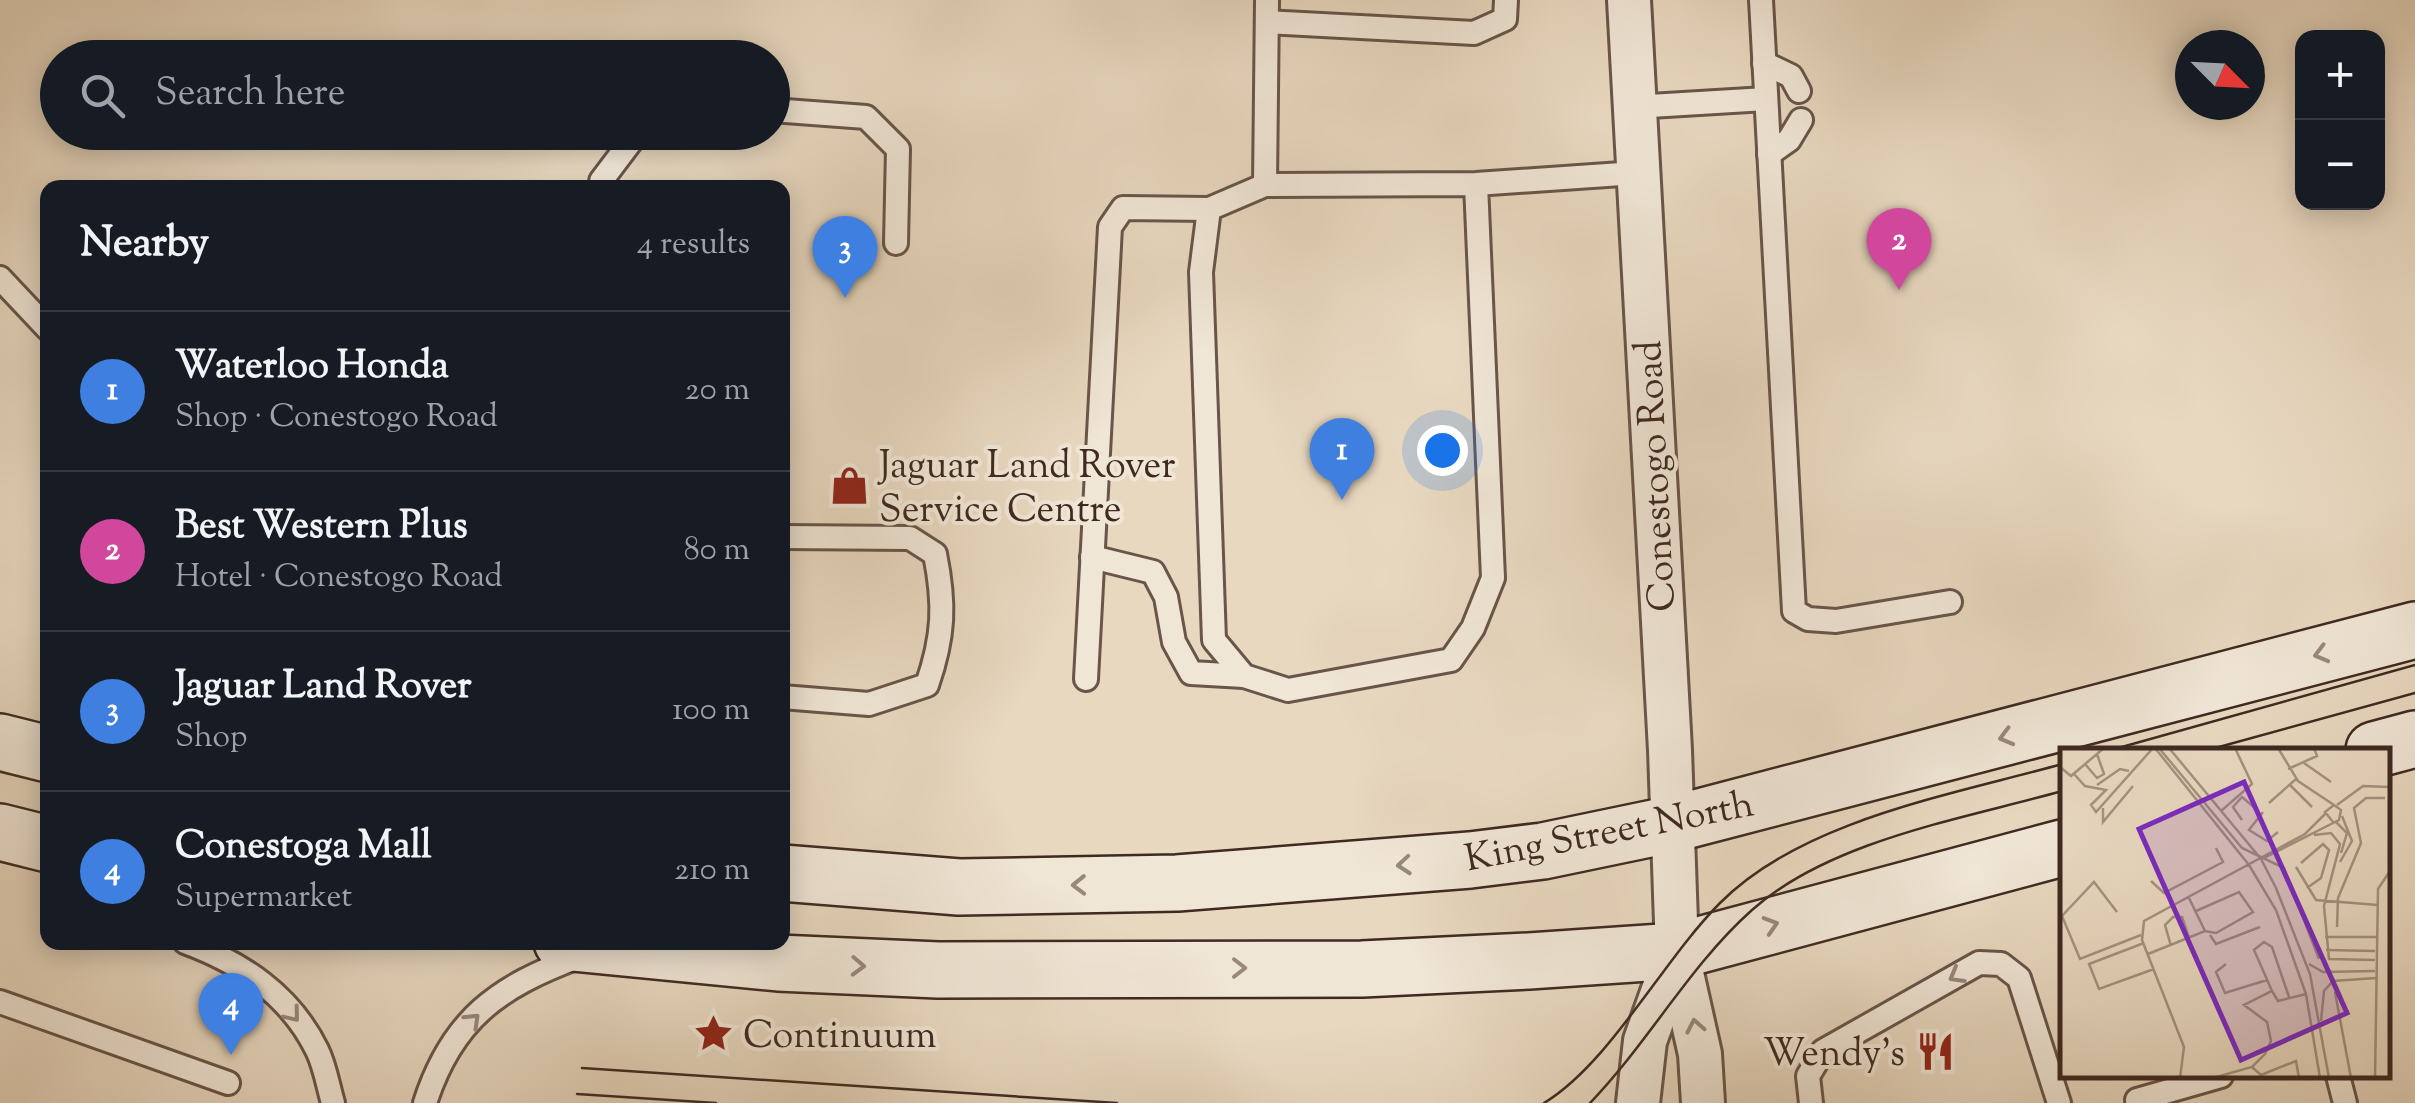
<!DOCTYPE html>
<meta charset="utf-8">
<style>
:root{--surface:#171b24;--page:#242831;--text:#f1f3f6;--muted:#9ea1a6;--line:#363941;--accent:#d93025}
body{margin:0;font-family:"Sorts Mill Goudy",serif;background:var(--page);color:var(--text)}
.controls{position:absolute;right:30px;top:30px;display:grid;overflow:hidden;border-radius:20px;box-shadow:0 5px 25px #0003}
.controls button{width:90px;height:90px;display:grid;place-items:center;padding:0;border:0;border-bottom:2px solid var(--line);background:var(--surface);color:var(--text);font:50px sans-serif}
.compass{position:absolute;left:2175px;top:30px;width:90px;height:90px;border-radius:50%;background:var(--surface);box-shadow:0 5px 25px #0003;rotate:114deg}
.you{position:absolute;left:1442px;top:450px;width:35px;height:35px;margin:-25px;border:8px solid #fff;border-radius:50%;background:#1a73e8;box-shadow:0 0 0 15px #1a73e833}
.badge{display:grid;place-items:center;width:65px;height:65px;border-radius:50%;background:var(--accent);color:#fff;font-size:32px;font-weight:700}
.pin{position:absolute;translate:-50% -82px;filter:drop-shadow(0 2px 5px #0008)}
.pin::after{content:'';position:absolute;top:52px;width:35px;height:30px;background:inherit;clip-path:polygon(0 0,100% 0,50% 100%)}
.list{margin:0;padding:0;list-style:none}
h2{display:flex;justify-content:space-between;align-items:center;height:130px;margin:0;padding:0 40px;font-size:42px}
h2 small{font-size:32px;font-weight:400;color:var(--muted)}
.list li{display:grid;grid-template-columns:65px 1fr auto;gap:30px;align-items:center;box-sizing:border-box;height:160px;padding:0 40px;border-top:2px solid var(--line)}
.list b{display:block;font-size:38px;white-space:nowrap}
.list p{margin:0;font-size:32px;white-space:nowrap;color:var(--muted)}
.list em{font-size:32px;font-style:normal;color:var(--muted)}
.icon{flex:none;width:55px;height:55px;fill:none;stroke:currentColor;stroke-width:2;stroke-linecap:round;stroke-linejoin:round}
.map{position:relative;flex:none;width:2415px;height:1103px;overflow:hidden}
.search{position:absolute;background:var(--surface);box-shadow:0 5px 25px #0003;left:40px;top:40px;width:750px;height:110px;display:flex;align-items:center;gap:25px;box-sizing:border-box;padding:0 35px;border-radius:55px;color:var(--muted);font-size:38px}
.panel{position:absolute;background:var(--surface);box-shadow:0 5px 25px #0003;left:40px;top:180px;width:750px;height:770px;border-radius:20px}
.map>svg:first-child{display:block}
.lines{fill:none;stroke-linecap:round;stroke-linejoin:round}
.service-casing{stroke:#695549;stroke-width:28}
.minor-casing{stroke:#695549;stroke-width:48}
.secondary-casing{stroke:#3f2921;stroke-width:60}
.service{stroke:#f0e6d6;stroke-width:22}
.minor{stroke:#f0e6d6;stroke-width:42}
.secondary{stroke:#f0e6d6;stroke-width:55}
.tram{stroke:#3f2921;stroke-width:2.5}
.oneway{stroke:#98887c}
.labels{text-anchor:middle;stroke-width:8;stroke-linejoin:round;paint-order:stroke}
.poi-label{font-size:38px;fill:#3f2921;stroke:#f0e6d6;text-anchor:start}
.street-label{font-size:38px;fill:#3f2921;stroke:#f0e6d6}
.inset-road{fill:none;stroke:#a49280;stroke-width:2.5}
.view{fill:#7b2cbf;fill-opacity:0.15;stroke:#7b2cbf;stroke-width:5}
.inset-edge{fill:none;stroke:#3f2921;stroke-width:5}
</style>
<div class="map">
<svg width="2415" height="1103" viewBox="0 0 2415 1103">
<rect width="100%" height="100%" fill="#e8d8c0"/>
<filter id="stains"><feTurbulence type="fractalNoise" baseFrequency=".002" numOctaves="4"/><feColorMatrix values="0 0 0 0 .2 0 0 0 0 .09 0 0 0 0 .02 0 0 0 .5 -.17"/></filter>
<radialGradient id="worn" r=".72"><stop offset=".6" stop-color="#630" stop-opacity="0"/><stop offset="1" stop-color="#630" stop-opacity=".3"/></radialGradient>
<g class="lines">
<defs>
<g id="service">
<polyline points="1761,0 1794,611 1808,619 1836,621 1950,602"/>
<polyline points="1267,22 1474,33 1505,19 1506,0"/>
<polyline points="1764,63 1791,76 1799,91"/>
<polyline points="1633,107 1766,99"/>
<polyline points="772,110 866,117 898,149 896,243"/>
<polyline points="1769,154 1789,140 1801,120"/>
<polyline points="1476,184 1493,578 1473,628 1451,660 1288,690 1244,676 1214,640 1201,272 1209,209 1265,185 1476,184 1636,173"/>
<polyline points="1265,185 1267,0"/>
<polyline points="601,188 601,181 638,132"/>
<polyline points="0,278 48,329"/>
<path d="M782 537 910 538 935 554C945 604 944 636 927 685L869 704 782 697"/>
<polyline points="1092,557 1153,572 1166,597 1174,642 1191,673 1244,676"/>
<polyline points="1086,679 1110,227 1123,208 1209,209"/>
<path d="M185 942C242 963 290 995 317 1050 325 1066 328 1086 333 1103"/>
<polyline points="0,1002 228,1083"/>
<polyline points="2338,1076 2345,1103"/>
<polyline points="2137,1100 2221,1076"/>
<path d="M425 1103C452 1019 498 987 578 957"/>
<polyline points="1811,1103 1808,1076 1823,1051 1979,963 2001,964 2019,978 2059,1103"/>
</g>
<g id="minor">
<polyline points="1629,0 1670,750 1677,951 1700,1054 1703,1103"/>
<polyline points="1638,1103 1645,1041 1677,951"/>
</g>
<g id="secondary">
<polyline points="0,742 48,754"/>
<polyline points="2374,750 2415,739"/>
<polyline points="0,832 48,844"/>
<polyline points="782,873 959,887 1177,883 1470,860 1543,851 1673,824 2415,630"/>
<polyline points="562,942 778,963 938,970 1362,969 1529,961 1677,951 2062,848"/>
</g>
</defs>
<use href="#service" class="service-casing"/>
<use href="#minor" class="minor-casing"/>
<use href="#secondary" class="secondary-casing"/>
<use href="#service" class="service"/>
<use href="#minor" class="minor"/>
<use href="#secondary" class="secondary"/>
<g class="tram">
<polyline points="2111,750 2415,665"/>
<polyline points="2208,750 2415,693"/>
<polyline points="582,1068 1117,1103"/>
<polyline points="577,1094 716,1103"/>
<path d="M1544 1103C1610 1063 1663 960 1720 903 1802 820 1952 795 2062 764"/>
<path d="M1590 1103C1648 1043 1690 965 1752 910 1831 840 1963 819 2062 791"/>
</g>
</g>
<defs><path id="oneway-chevron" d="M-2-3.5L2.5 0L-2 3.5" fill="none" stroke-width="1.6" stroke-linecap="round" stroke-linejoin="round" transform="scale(2.5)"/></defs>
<g class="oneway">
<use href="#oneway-chevron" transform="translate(2321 654) rotate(165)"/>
<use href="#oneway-chevron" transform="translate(2006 737) rotate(165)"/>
<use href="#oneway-chevron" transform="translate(1404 865) rotate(175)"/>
<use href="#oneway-chevron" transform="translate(1079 885) rotate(179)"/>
<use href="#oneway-chevron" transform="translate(1771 925) rotate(-17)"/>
<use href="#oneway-chevron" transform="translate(858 966) rotate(2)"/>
<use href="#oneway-chevron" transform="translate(1239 968)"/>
<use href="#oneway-chevron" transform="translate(1956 976) rotate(150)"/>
<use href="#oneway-chevron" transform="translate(293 1015) rotate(51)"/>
<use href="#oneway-chevron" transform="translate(473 1020) rotate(-44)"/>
<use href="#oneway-chevron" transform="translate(1695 1026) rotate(-101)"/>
</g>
<defs>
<symbol id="shop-bare" viewBox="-9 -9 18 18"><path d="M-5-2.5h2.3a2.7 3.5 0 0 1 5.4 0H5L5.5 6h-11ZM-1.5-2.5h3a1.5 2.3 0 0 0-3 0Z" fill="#8f2418" stroke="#f0e6d6" stroke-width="2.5" paint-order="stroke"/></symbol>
<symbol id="sight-bare" viewBox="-9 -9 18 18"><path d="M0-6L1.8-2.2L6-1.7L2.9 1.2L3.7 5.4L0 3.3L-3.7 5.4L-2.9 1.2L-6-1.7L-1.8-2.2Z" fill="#8f2418" stroke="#f0e6d6" stroke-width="2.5" paint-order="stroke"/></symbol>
<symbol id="restaurant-bare" viewBox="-9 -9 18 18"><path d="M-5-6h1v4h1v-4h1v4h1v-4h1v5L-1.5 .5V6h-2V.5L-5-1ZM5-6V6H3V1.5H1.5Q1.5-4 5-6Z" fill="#8f2418" stroke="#f0e6d6" stroke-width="2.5" paint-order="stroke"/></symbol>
</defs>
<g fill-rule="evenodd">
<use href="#shop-bare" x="822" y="458" width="55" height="55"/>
<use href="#sight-bare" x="686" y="1006" width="55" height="55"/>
<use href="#restaurant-bare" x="1908" y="1024" width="55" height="55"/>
</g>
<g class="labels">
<g class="poi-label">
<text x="879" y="477">Jaguar Land Rover<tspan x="879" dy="44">Service Centre</tspan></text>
<text x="743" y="1047">Continuum</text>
<text x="1905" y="1065" text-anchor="end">Wendy's</text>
</g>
<g class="street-label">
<text transform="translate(1654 476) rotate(-93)" y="13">Conestogo Road</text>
<text transform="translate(1609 830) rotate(-11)" y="13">King Street North</text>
</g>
</g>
<g transform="translate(2060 748)">
<rect width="330" height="330" fill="#e8d8c0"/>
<path class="inset-road" d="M95 0 189 117 216 162 246 246 260 330M99 0 182 100 224 120 259 211M109 0 201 111 216 140 250 226 269 330M218 0 238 33 274 57M244 15 271 34M25 16 37 30 44 26 37 6M0 19 11 28 44 0M228 21 257 8 254 0M14 26 25 38 46 42 31 57 36 64 93 0M37 37 60 21 69 23M230 37 252 59M209 55 236 31M277 57 303 38 330 39M43 60V74L73 38M161 63 192 36 175 0M203 64 189 82 207 93 218 84M182 72 173 59 182 49 196 61M276 74 287 85 281 105M254 87 271 85 280 96 264 158 269 211 315 212M202 111 279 72 281 62 274 57 265 64 273 74M280 114 292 93 282 68M241 115 263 96 269 102 261 130 247 140M236 119 256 152 318 157M91 133 104 145 163 114 156 100M128 148 145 183M57 164 34 134 2 168 20 211 81 187M277 179 278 150 301 95 294 60 306 50H325M150 187 156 196 200 179M265 189H316M84 195 29 216 39 241 94 221M111 198 105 177 113 169H122L129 190M266 202 315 203M88 206 145 183 156 185 193 164 179 144 136 163M166 216 156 224 165 245 207 232M249 216 263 224 315 223M212 243 194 202 204 194 212 199 229 249M275 244 291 330M261 273 264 243 273 233 316 230M192 319 201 327 236 313 239 330M120 330 124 299 82 192 84 173 245 86 265 66M153 330 192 319 205 306 211 293 207 274 184 257 212 243 218 253 246 246M315 330 318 141 330 123"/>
<path class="view" d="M184 34 287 265 181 312 79 81Z"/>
<rect width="330" height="330" class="inset-edge"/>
</g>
<rect width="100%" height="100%" filter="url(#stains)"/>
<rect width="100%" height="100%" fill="url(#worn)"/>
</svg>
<div class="controls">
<button>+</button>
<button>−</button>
</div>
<svg class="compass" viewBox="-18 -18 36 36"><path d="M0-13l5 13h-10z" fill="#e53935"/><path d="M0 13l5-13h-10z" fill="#9ea1a6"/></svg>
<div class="you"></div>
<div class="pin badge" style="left:1342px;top:500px;background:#3f7fe0">1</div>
<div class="pin badge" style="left:1899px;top:290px;background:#d1479c">2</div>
<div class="pin badge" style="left:845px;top:298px;background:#3f7fe0">3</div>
<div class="pin badge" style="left:231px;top:1055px;background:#3f7fe0">4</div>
<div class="search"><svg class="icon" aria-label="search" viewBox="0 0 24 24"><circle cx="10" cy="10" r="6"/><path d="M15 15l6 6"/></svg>Search here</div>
<section class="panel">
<h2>Nearby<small>4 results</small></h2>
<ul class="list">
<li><span class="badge" style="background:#3f7fe0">1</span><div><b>Waterloo Honda</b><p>Shop · Conestogo Road</p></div><em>20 m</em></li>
<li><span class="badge" style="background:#d1479c">2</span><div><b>Best Western Plus</b><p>Hotel · Conestogo Road</p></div><em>80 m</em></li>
<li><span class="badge" style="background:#3f7fe0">3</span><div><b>Jaguar Land Rover</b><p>Shop</p></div><em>100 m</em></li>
<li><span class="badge" style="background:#3f7fe0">4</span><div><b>Conestoga Mall</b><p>Supermarket</p></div><em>210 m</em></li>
</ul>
</section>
</div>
